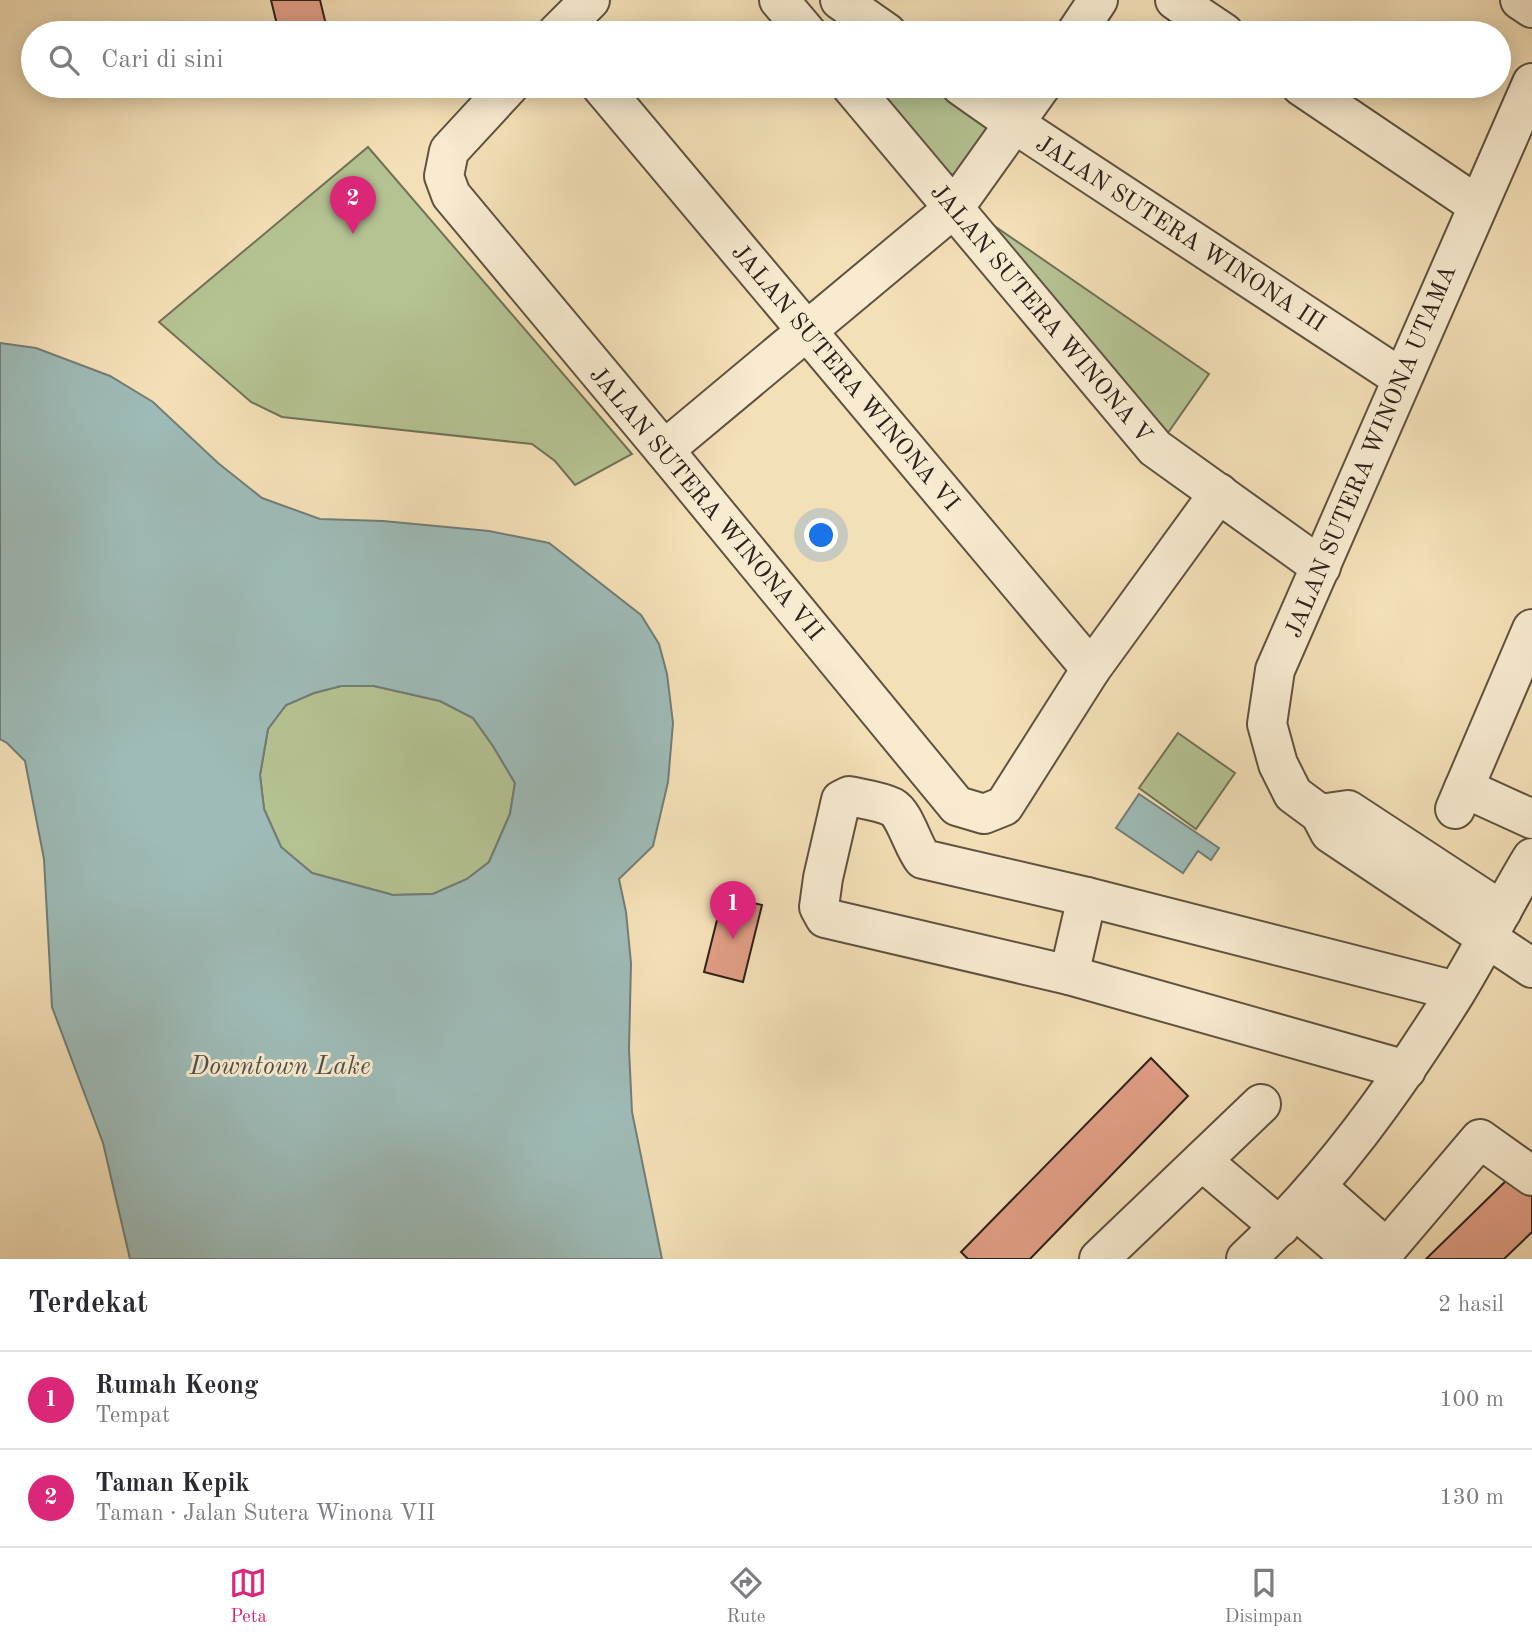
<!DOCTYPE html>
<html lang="id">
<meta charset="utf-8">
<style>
:root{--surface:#fff;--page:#f2f2f3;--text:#2b2b33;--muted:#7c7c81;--line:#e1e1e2;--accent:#db2777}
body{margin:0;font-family:"Old Standard TT",serif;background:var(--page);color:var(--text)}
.you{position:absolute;left:822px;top:536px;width:24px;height:24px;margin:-18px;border:5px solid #fff;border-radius:50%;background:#1a73e8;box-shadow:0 0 0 10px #1a73e833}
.badge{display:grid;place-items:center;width:46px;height:46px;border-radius:50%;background:var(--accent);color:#fff;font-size:23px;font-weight:700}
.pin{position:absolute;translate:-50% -58px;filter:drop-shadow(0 2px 4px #0008)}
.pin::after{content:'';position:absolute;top:37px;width:24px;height:21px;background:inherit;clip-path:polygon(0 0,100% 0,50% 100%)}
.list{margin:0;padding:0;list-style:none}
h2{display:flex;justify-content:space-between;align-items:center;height:91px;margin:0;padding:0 28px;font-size:30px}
h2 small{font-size:23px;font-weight:400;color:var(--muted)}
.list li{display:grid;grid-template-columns:46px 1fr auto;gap:21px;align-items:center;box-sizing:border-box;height:98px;padding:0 28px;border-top:2px solid var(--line)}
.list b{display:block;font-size:26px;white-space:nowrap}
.list p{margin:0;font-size:23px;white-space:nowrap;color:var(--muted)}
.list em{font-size:23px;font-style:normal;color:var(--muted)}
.icon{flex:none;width:38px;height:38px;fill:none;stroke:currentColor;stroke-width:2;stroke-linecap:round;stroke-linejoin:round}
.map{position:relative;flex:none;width:1532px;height:1259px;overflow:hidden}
.search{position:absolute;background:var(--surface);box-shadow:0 4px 18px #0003;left:21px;right:21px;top:21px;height:77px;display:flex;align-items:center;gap:18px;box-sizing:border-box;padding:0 24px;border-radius:38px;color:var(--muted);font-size:26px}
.sheet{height:287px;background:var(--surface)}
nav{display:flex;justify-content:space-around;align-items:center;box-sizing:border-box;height:98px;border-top:2px solid var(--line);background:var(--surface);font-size:19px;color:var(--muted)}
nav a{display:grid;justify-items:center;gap:4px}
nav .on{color:var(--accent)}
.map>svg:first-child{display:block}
.green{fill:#b5c393;stroke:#717256;stroke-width:2}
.water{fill:#9ebbb7;stroke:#717e78;stroke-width:2;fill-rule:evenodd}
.building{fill:#e29f86;stroke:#2d221a;stroke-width:2}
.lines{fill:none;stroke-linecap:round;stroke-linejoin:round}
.minor-casing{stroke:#5f5241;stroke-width:42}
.minor{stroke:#f8ebd0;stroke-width:38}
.labels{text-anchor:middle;stroke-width:6;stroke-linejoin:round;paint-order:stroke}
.street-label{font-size:24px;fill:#2d221a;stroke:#f8ebd0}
.water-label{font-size:26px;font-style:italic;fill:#4f5049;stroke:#f8ebd0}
</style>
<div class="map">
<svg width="1532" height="1259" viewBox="0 0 1532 1259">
<rect width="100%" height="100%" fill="#f4e0b7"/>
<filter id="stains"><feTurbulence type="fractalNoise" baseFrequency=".00286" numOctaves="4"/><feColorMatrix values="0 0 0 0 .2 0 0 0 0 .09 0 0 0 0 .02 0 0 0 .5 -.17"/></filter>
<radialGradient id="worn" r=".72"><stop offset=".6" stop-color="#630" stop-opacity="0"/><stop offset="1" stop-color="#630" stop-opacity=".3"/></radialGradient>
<g class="green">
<polygon points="871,86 936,86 981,115 987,124 986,137 964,171 954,175 941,170"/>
<polygon points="368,147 632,454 575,485 555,461 532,444 282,417 251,402 159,322"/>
<polygon points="980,216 1209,374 1165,437"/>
<polygon points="341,686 374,686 440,701 473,718 493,746 515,783 510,814 489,862 467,879 433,894 393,895 312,873 281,847 264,809 260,775 268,729 286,705 314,693"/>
<polygon points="1178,733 1235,773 1196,829 1139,788"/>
</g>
<g class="water">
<path d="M0 343 36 348 110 376 153 402 218 463 262 498 320 519 383 521 489 531 549 543 641 615 659 644 667 674 673 723 668 782 653 846 619 879 626 912 631 963 629 1049 632 1112 662 1259H130L103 1143 52 1007 44 859 25 761 7 743 0 739ZM341 686H374L440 701 473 718 493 746 515 783 510 814 489 862 467 879 433 894 393 895 312 873 281 847 264 809 260 775 268 729 286 705 314 693Z"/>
<polygon points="1139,794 1219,848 1211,860 1198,851 1183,873 1116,828"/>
</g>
<g class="building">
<polygon points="271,0 320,0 328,33 279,33"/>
<polygon points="723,896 762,905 743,982 704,972"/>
<polygon points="1151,1058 1188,1096 1030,1259 968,1259 961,1252"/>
<polygon points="1513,1174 1532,1194 1532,1232 1504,1259 1426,1259"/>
</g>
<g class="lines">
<defs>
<g id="minor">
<polyline points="779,0 807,33"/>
<polyline points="840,0 887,33"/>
<polyline points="1175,0 1224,33"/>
<polyline points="1520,0 1532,8"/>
<polyline points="557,33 590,0"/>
<polyline points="1076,33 1098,0"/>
<polyline points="1532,83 1275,670 1267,724 1278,764 1293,794 1320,814 1330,833 1532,968"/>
<polyline points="509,86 449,151 444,176 451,195 664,450 957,806 984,814 1004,806 1091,669 1219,493"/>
<polyline points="601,86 1091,669"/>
<polyline points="851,86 1155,448 1321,567"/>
<polyline points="961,86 1015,124 1401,378"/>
<polyline points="1301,86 1477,205"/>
<polyline points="664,450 954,208 1041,86"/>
<polyline points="1464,788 1532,819"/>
<polyline points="1455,809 1532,629"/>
<polyline points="1320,814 1348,810 1502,911"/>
<polyline points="1069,975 1087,897"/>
<path d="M1406 1070 1069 975 825 918 819 907 823 878 841 800 849 796C863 799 880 801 892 807 905 814 913 847 923 859L1087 897 1456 991"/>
<polyline points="1202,1161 1280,1227"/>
<polyline points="1317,1187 1387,1249"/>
<polyline points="1296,1210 1353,1259"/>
<polyline points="1099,1259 1261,1104"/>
<path d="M1246 1259C1329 1182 1396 1088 1456 992 1483 948 1505 902 1532 858"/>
<polyline points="1378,1259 1480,1139 1532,1176"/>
</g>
</defs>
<use href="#minor" class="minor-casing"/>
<use href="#minor" class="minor"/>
</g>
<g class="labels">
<g class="street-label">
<text transform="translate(1181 233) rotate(33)" y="8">JALAN SUTERA WINONA III</text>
<text transform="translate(1042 313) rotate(50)" y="8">JALAN SUTERA WINONA V</text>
<text transform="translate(846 377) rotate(50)" y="8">JALAN SUTERA WINONA VI</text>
<text transform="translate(1370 451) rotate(-67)" y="8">JALAN SUTERA WINONA UTAMA</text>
<text transform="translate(707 503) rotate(50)" y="8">JALAN SUTERA WINONA VII</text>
</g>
<g class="water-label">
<text x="280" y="1074">Downtown Lake</text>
</g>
</g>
<rect width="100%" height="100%" filter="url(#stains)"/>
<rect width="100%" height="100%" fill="url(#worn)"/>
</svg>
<div class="you"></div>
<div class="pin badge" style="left:733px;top:939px">1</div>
<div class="pin badge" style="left:353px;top:234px">2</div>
<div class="search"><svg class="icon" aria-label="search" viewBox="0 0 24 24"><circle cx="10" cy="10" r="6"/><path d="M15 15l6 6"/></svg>Cari di sini</div>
</div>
<section class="sheet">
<h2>Terdekat<small>2 hasil</small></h2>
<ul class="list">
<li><span class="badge">1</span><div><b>Rumah Keong</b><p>Tempat</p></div><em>100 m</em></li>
<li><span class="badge">2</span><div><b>Taman Kepik</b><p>Taman · Jalan Sutera Winona VII</p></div><em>130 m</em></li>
</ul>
</section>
<nav>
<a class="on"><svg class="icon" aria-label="map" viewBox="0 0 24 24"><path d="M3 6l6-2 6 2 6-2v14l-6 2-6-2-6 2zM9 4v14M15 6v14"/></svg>Peta</a>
<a><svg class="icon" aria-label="directions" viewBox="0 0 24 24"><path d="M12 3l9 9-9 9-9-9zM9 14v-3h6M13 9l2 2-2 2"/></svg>Rute</a>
<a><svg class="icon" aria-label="saved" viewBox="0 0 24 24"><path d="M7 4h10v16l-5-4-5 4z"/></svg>Disimpan</a>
</nav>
